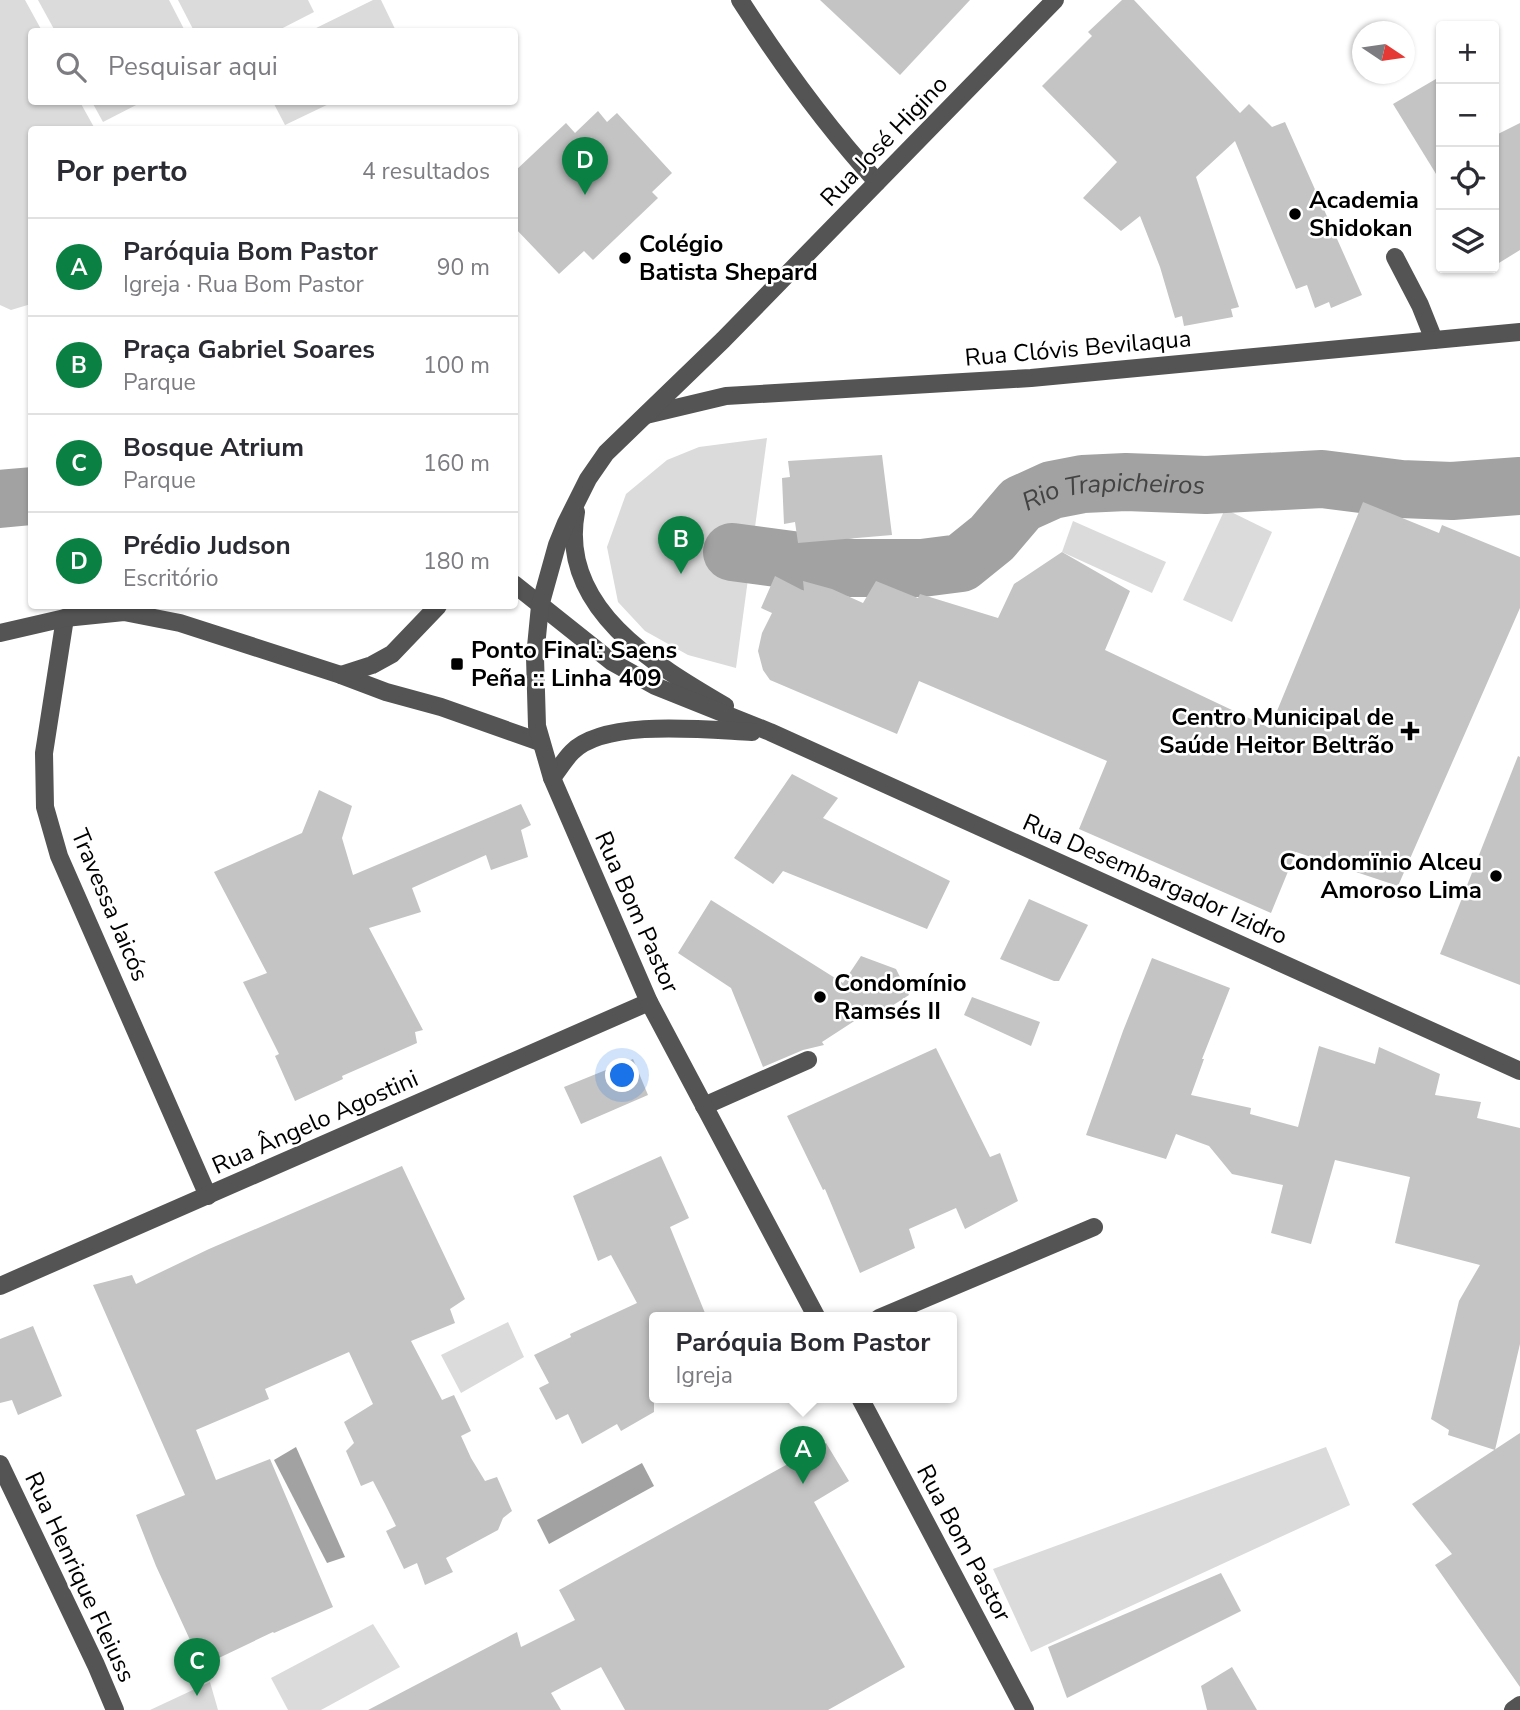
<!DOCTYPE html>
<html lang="pt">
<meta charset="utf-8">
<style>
:root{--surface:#fff;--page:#f2f2f3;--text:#2b2b33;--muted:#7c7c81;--line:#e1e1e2;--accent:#0b8043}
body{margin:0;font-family:"Nunito Sans",sans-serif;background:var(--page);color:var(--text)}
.controls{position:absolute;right:21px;top:21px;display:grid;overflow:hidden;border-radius:7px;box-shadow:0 2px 5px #0004}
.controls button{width:63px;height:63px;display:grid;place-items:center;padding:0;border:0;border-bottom:2px solid var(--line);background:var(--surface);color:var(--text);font:35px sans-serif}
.compass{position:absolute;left:1352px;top:21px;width:63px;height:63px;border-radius:50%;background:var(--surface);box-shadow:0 2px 5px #0004;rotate:103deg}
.you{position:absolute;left:623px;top:1076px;width:24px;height:24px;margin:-18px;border:5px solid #fff;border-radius:50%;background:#1a73e8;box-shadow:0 0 0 10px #1a73e833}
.badge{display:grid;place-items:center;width:46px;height:46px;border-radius:50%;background:var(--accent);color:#fff;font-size:23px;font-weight:700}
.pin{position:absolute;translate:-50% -58px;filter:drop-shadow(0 2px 4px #0008)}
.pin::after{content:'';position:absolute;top:37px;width:24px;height:21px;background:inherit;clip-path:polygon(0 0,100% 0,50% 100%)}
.popup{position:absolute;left:649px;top:1312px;width:308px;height:91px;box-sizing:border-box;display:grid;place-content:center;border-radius:7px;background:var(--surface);filter:drop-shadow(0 2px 5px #0005);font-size:23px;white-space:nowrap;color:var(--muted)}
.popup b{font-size:26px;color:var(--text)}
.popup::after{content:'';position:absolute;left:50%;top:100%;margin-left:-14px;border:14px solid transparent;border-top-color:var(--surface)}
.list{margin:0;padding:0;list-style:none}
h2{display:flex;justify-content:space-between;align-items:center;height:91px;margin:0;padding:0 28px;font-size:30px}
h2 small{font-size:23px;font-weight:400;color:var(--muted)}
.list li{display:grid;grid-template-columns:46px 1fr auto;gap:21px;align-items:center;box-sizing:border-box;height:98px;padding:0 28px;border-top:2px solid var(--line)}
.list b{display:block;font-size:26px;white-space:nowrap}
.list p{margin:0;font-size:23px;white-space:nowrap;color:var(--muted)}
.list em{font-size:23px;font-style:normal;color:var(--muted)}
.icon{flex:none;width:38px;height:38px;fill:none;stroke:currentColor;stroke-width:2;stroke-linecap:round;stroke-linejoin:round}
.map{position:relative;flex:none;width:1520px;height:1710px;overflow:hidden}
.search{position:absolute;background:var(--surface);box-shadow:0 2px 5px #0004;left:28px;top:28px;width:490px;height:77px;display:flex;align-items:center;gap:18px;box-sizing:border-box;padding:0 24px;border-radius:7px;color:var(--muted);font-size:26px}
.panel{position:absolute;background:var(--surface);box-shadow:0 2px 5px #0004;left:28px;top:126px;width:490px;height:483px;border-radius:7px}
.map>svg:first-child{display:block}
.green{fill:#dbdbdb}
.water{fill:#a2a2a2}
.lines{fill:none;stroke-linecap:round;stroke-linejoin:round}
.river{stroke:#a2a2a2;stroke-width:58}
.building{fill:#c4c4c4}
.minor{stroke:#545454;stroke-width:18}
.poi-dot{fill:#000;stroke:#fff;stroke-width:2.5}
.labels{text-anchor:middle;stroke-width:5;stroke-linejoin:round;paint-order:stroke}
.street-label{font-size:24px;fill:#000;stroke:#fff}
.poi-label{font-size:24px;font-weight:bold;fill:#000;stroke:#fff;text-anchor:start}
.water-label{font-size:26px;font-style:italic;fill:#434343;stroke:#fff}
</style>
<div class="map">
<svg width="1520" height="1710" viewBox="0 0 1520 1710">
<rect width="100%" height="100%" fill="#fff"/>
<g class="green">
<polygon points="0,0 25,0 42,31 32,32 32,102 80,102 95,129 32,130 31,304 11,310 0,305"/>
<polygon points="38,0 169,0 185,31 55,31"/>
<polygon points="178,0 308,0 314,12 277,31 194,31"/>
<polygon points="373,0 381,0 396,31 310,31"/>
<polygon points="92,102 142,102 103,122"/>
<polygon points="273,102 333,102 285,125"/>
<polygon points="767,438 736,668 688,655 645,631 618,602 607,547 626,494 667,460 699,447"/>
<polygon points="1225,509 1272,532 1232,622 1183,600"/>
<polygon points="1073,521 1166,562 1152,593 1062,552"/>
<polygon points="508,1322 524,1357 461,1393 441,1355"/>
<polygon points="1326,1447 1350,1505 1031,1652 993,1569"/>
<polygon points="373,1624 400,1667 321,1710 288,1710 271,1678"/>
<polygon points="210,1682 218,1710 150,1710"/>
</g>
<g class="water">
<polygon points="296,1447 345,1557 327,1563 274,1460"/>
<polygon points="642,1463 654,1486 549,1544 537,1520"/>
</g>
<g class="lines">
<g class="river">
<polyline points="0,499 32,496"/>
<path id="s1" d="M732 552 852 568H922L961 563 992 538 1021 504 1052 490 1083 484 1126 482 1206 485 1322 479 1401 489 1452 491 1520 486"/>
</g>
</g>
<g class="building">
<polygon points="820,0 970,0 900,75"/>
<polygon points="1122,0 1134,0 1240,113 1249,104 1272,127 1285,122 1362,295 1331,308 1329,302 1315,308 1307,285 1296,289 1235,141 1196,177 1239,307 1231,309 1233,317 1184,326 1182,316 1175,318 1160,267 1140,216 1121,231 1083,198 1117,162 1042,86 1092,36 1088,32"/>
<polygon points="1441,76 1441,182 1393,104"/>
<polygon points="598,111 607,122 617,113 672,173 652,192 658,198 593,260 584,251 559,274 514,227 514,172 566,123 575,133"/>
<polygon points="1520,123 1520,250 1494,266 1494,136"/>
<polygon points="882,455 892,535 798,543 795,522 784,524 782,478 790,477 788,461"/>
<polygon points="1363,502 1439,533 1442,525 1520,557 1520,608 1398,886 1296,852 1271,913 1079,829 1107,761 919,681 897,734 770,680 763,670 758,651 762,633 772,613 761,608 775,576 804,591 803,581 832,589 863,603 876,581 918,598 920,594 998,618 1014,584 1062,552 1130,591 1105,650 1270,728"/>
<polygon points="1518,756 1520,757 1520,985 1440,954"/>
<polygon points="792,774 838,798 823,818 950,881 927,929 783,871 773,884 734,858"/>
<polygon points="319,790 352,806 342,838 353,875 521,804 531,825 521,830 528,857 491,870 486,855 412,888 421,912 369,928 423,1030 415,1032 417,1043 342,1076 343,1079 295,1101 275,1056 279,1054 243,982 267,973 214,872 302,833"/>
<polygon points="1029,899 1088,925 1059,981 1054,981 1000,959"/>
<polygon points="711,900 843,983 861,956 896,969 909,995 887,1009 879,1005 822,1042 824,1045 803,1050 763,1067 731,988 678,953"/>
<polygon points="1152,958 1230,988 1202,1059 1204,1059 1191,1095 1251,1108 1250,1114 1298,1127 1319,1046 1375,1064 1379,1047 1440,1074 1435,1095 1481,1102 1477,1118 1520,1128 1520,1344 1495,1450 1448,1435 1449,1430 1431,1419 1459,1301 1480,1265 1395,1243 1410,1177 1335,1160 1311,1244 1271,1233 1283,1185 1232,1174 1209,1146 1176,1134 1166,1159 1086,1135 1123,1031"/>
<polygon points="972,997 1040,1022 1031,1046 964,1015"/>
<polygon points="936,1048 990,1157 1000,1153 1018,1201 965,1229 956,1208 909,1229 915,1248 860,1273 825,1189 823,1190 787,1116"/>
<polygon points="633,1059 648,1095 581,1124 564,1087"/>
<polygon points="661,1156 689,1218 670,1227 707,1318 654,1318 654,1412 621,1431 617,1424 582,1444 568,1414 556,1420 539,1388 549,1383 534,1355 571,1337 570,1334 637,1303 611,1255 598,1261 573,1196"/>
<polygon points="402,1166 465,1299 450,1309 455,1323 411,1341 442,1400 454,1395 471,1431 461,1436 471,1458 485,1481 497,1477 512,1511 503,1518 498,1530 446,1558 453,1572 425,1585 417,1563 404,1569 386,1531 396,1526 385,1504 373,1481 361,1486 346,1451 354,1443 344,1422 373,1404 349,1352 265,1389 269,1399 196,1430 216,1480 270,1459 333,1607 274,1633 273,1632 202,1666 156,1566 136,1515 185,1495 93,1285 132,1275 136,1284 209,1249"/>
<polygon points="33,1326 62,1396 18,1415 12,1400 0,1403 0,1339"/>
<polygon points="1520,1433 1520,1687 1435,1565 1452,1554 1412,1504"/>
<polygon points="826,1443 849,1481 814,1502 905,1667 828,1710 625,1710 601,1667 551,1693 561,1710 368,1710 517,1632 521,1647 575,1620 559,1590"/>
<polygon points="1221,1573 1241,1611 1067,1698 1048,1647"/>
<polygon points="1232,1667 1257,1710 1207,1710 1201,1686"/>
</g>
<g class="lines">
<g class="minor">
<path d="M740 0C781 64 826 126 877 182"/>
<polyline points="1395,257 1420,305 1434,340"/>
<polyline points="646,415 726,396 1031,378 1520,332"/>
<path d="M576 512C558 608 655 665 725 706"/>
<polyline points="514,584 612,662 655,686 770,732 1520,1071"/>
<polyline points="65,618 44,753 45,807 59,856 208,1196"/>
<polyline points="0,633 65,618 124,612 180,623 341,675 386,692 441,707 540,742"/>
<polyline points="341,675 372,665 392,654 438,606"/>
<path d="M552 778C559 769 565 759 572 752 605 718 708 730 752 732"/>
<polyline points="704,1106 808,1060"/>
<polyline points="0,1286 649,1002"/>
<polyline points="817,1318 649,1002 552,778 537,726 535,657 540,606 557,545 566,523 588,479 606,453 723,340 1055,0"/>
<polyline points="879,1318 1094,1227"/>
<polyline points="860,1398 1025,1710"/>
<polyline points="0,1464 96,1665 115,1710"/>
<polyline points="1513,1710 1520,1705"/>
</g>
</g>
<g class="poi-dot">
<circle cx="1295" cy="214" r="7"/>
<circle cx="625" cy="258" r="7"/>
<rect x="450" y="657" width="14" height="14" rx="3.5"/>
<path d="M1406.5 720.5h7v7h7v7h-7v7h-7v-7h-7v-7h7z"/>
<circle cx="1496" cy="876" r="7"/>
<circle cx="820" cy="997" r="7"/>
</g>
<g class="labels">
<g class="street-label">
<text transform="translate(884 141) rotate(-46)" y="8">Rua José Higino</text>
<text transform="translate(1078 348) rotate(-5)" y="8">Rua Clóvis Bevilaqua</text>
<text transform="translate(1155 879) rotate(24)" y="8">Rua Desembargador Izidro</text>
<text transform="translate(110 905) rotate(67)" y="8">Travessa Jaicós</text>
<text transform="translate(637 912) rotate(66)" y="8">Rua Bom Pastor</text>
<text transform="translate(315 1122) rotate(-24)" y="8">Rua Ângelo Agostini</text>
<text transform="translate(964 1543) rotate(62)" y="8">Rua Bom Pastor</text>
<text transform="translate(80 1577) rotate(65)" y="8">Rua Henrique Fleiuss</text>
</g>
<g class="poi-label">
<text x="1309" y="208">Academia<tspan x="1309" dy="28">Shidokan</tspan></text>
<text x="639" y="252">Colégio<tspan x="639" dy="28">Batista Shepard</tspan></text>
<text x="471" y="658">Ponto Final: Saens<tspan x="471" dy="28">Peña :: Linha 409</tspan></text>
<text x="1394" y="725" text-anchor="end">Centro Municipal de<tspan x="1394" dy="28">Saúde Heitor Beltrão</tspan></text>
<text x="1482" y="870" text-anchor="end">Condomïnio Alceu<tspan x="1482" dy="28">Amoroso Lima</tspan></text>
<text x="834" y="991">Condomínio<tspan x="834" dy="28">Ramsés II</tspan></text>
</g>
<g class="water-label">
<text dy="9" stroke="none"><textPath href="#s1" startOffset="410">Rio Trapicheiros</textPath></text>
</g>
</g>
</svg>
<div class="controls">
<button>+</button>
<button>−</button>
<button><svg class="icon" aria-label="locate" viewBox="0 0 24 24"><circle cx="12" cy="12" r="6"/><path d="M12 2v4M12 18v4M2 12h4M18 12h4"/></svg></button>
<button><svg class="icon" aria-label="layers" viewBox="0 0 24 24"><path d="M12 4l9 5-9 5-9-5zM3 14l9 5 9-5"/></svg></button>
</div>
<svg class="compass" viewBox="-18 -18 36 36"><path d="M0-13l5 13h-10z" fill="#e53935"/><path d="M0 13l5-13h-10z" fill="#7c7c81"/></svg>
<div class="you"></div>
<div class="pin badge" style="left:803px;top:1484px">A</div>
<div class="popup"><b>Paróquia Bom Pastor</b>Igreja</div>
<div class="pin badge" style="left:681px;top:574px">B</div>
<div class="pin badge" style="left:197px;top:1696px">C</div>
<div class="pin badge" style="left:585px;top:195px">D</div>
<div class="search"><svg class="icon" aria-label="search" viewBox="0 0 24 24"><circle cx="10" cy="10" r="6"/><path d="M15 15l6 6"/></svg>Pesquisar aqui</div>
<section class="panel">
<h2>Por perto<small>4 resultados</small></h2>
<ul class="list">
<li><span class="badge">A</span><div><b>Paróquia Bom Pastor</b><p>Igreja · Rua Bom Pastor</p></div><em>90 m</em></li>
<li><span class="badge">B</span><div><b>Praça Gabriel Soares</b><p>Parque</p></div><em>100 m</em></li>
<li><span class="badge">C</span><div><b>Bosque Atrium</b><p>Parque</p></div><em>160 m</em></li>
<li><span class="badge">D</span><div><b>Prédio Judson</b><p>Escritório</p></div><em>180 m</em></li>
</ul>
</section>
</div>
